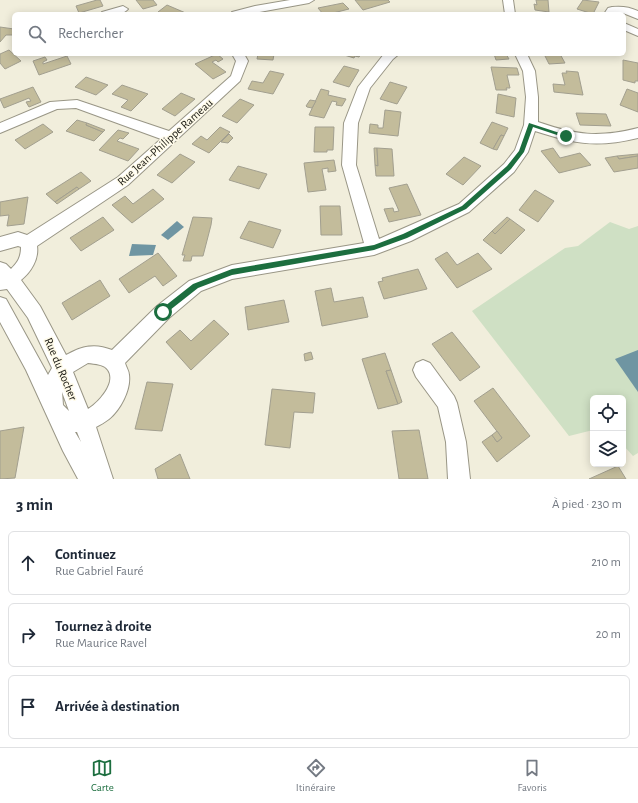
<!DOCTYPE html>
<html lang="fr">
<meta charset="utf-8">
<style>
:root{--surface:#fff;--page:#f2f2f3;--text:#1f2937;--muted:#747a83;--line:#e0e1e3;--accent:#1c6e3f}
body{margin:0;font-family:"Alegreya Sans",sans-serif;background:var(--page);color:var(--text)}
.controls{position:absolute;right:12px;bottom:12px;display:grid;overflow:hidden;border-radius:6px;box-shadow:0 2px 10px #0003}
.controls button{width:36px;height:36px;display:grid;place-items:center;padding:0;border:0;border-bottom:1px solid var(--line);background:var(--surface);color:var(--text);font:20px sans-serif}
.stop{position:absolute;width:12px;height:12px;margin:-9px;border:3px solid #1c6e3f;border-radius:50%;background:#fff}
.stop.end{background:#1c6e3f;border-color:#fff;box-shadow:0 1px 4px #0008}
.list{margin:0;padding:0;list-style:none}
h2{display:flex;justify-content:space-between;align-items:center;height:52px;margin:0;padding:0 16px;font-size:17px}
h2 small{font-size:13px;font-weight:400;color:var(--muted)}
.list li{display:grid;grid-template-columns:26px 1fr auto;gap:12px;align-items:center;box-sizing:border-box;height:64px;margin:0 8px 8px;padding:0 8px;border:1px solid var(--line);border-radius:6px}
.list b{display:block;font-size:15px;white-space:nowrap}
.list p{margin:0;font-size:13px;white-space:nowrap;color:var(--muted)}
.list em{font-size:13px;font-style:normal;color:var(--muted)}
.icon{flex:none;width:22px;height:22px;fill:none;stroke:currentColor;stroke-width:2;stroke-linecap:round;stroke-linejoin:round}
.map{position:relative;flex:none;width:638px;height:479px;overflow:hidden}
.search{position:absolute;background:var(--surface);box-shadow:0 2px 10px #0003;left:12px;right:12px;top:12px;height:44px;display:flex;align-items:center;gap:10px;box-sizing:border-box;padding:0 14px;border-radius:6px;color:var(--muted);font-size:15px}
.sheet{height:268px;background:var(--surface)}
nav{display:flex;justify-content:space-around;align-items:center;box-sizing:border-box;height:56px;border-top:1px solid var(--line);background:var(--surface);font-size:11px;color:var(--muted)}
nav a{display:grid;justify-items:center;gap:2px}
nav .on{color:var(--accent)}
.map>svg:first-child{display:block}
.green{fill:#cfe0c4}
.water{fill:#6f95a2}
.building{fill:#c3bc9b;stroke:#a29f8f}
.lines{fill:none;stroke-linecap:round;stroke-linejoin:round}
.street-casing{stroke:#999686;stroke-width:2}
.street{fill:#fff;fill-rule:evenodd}
.route{fill:#1c6e3f}
.labels{text-anchor:middle;stroke-width:3;stroke-linejoin:round;paint-order:stroke}
.street-label{font-size:12px;fill:#1b1a14;stroke:#fffbe9}
</style>
<div class="map">
<svg width="638" height="479" viewBox="0 0 638 479">
<rect width="100%" height="100%" fill="#f1eedc"/>
<polygon class="green" points="610,222 629,229 638,226 638,453 633,456 623,445 623,398 593,398 593,430 569,436 472,311 565,248 578,246"/>
<g class="water">
<polygon points="177,221 184,227 168,240 161,235"/>
<polygon points="132,244 156,245 153,255 129,256"/>
<polygon points="638,350 638,392 615,359"/>
</g>
<g class="building">
<polygon points="97,0 100,0 103,6 79,13 76,6"/>
<polygon points="136,0 153,0 157,5 143,9"/>
<polygon points="355,0 388,0 390,2 363,10"/>
<polygon points="536,0 548,0 549,12 535,10 534,4 537,5"/>
<polygon points="583,0 599,2 593,14 577,9"/>
<polygon points="343,3 349,9 329,14 323,14 318,8"/>
<polygon points="167,5 188,14 163,14 158,12"/>
<polygon points="0,27 14,29 14,35 6,35 0,42"/>
<polygon points="9,50 21,61 5,69 0,63 0,54"/>
<polygon points="217,54 223,59 218,62 216,60 212,62 226,72 213,79 195,64"/>
<polygon points="258,54 274,54 273,60 257,59"/>
<polygon points="341,54 361,54 359,57 355,56 354,58"/>
<polygon points="494,54 506,54 509,59 496,60"/>
<polygon points="544,54 560,54 565,63 549,64"/>
<polygon points="67,56 71,64 39,75 33,61 45,57 47,60 43,62 43,64"/>
<polygon points="623,60 638,63 638,81 635,81 635,83 623,80"/>
<polygon points="344,66 359,70 349,87 333,82"/>
<polygon points="491,67 517,68 519,75 507,75 510,88 506,88 507,90 496,90"/>
<polygon points="270,71 284,74 273,94 248,89 252,81 263,83"/>
<polygon points="566,71 578,72 583,95 554,92 553,84 565,85 562,73 567,73"/>
<polygon points="86,77 108,85 96,95 75,87"/>
<polygon points="390,82 407,87 397,104 380,99"/>
<polygon points="122,85 148,94 131,111 121,107 128,100 112,94"/>
<polygon points="33,87 41,102 29,107 26,102 31,101 29,98 4,108 0,99"/>
<polygon points="321,89 329,91 328,95 346,99 342,106 336,105 337,102 332,101 324,118 309,115"/>
<polygon points="627,89 638,93 638,112 620,105"/>
<polygon points="181,93 195,99 175,116 162,109"/>
<polygon points="498,94 516,98 514,117 496,113"/>
<polygon points="240,99 254,105 237,123 222,116"/>
<polygon points="310,100 316,101 312,108 307,107 306,106"/>
<polygon points="385,110 401,112 398,136 369,133 370,124 378,125 378,128 383,128"/>
<polygon points="576,113 606,114 611,126 580,125"/>
<polygon points="77,120 87,123 86,125 103,132 94,141 66,131"/>
<polygon points="492,122 508,128 504,136 501,135 493,149 480,143"/>
<polygon points="87,123 105,130 103,132 86,125"/>
<polygon points="43,124 53,132 25,149 15,140"/>
<polygon points="220,127 230,132 209,153 192,144 201,136 207,140"/>
<polygon points="315,127 334,127 333,150 327,150 327,152 314,152"/>
<polygon points="118,130 129,133 123,139 120,138 117,141 139,149 128,161 99,150"/>
<polygon points="229,134 233,138 228,143 221,142"/>
<polygon points="501,135 504,136 497,150 493,149"/>
<polygon points="374,148 377,148 378,166 375,165"/>
<polygon points="377,148 392,149 394,176 376,176 375,165 378,166"/>
<polygon points="553,148 560,158 580,153 591,165 559,173 541,151"/>
<polygon points="180,154 195,162 172,183 157,175"/>
<polygon points="638,154 638,156 619,159 617,156"/>
<polygon points="617,156 619,159 638,156 638,168 614,172 605,158"/>
<polygon points="464,157 481,166 463,185 446,174"/>
<polygon points="334,160 336,171 328,172 328,168 322,169 326,190 308,192 304,163"/>
<polygon points="238,166 267,174 259,189 229,180"/>
<polygon points="81,172 91,181 79,189 77,187 55,202 46,194"/>
<polygon points="407,184 421,215 389,222 384,209 393,208 394,212 399,211 389,188"/>
<polygon points="77,187 79,189 57,204 55,202"/>
<polygon points="153,189 164,199 132,223 112,205 125,196 133,204"/>
<polygon points="535,190 554,201 538,222 519,210"/>
<polygon points="28,197 24,224 7,226 9,215 0,216 0,202"/>
<polygon points="320,206 340,206 342,235 321,235"/>
<polygon points="103,217 114,230 81,251 70,238"/>
<polygon points="193,217 212,218 211,225 203,256 192,256 191,261 183,261 185,255 182,255"/>
<polygon points="507,217 510,219 495,234 492,231"/>
<polygon points="510,219 525,230 501,254 483,240 492,231 495,234"/>
<polygon points="249,221 281,230 273,248 240,238"/>
<polygon points="447,252 457,265 478,253 492,269 457,288 435,259"/>
<polygon points="158,253 177,276 163,286 155,276 129,293 119,279"/>
<polygon points="418,269 427,289 384,299 378,282 383,281 382,278"/>
<polygon points="100,280 110,296 72,320 62,303"/>
<polygon points="331,288 334,302 363,297 368,317 322,326 315,291"/>
<polygon points="284,300 289,322 248,330 245,307"/>
<polygon points="214,320 229,334 191,370 166,342 180,330 191,341"/>
<polygon points="452,332 480,367 460,381 432,344"/>
<polygon points="311,352 313,359 305,361 304,354"/>
<polygon points="385,353 391,370 386,371 398,404 378,409 362,359"/>
<polygon points="391,370 402,402 398,404 386,371"/>
<polygon points="147,382 173,384 162,431 135,429"/>
<polygon points="493,388 530,436 497,462 482,442 492,435 497,442 502,438 474,401"/>
<polygon points="272,389 315,393 313,413 294,412 290,448 265,445"/>
<polygon points="24,427 15,478 0,479 0,431"/>
<polygon points="419,430 428,479 399,479 392,431"/>
<polygon points="497,431 502,438 497,442 492,435"/>
<polygon points="180,454 190,479 158,479 155,469"/>
<polygon points="618,466 626,479 589,479"/>
</g>
<g class="lines">
<defs>
<g id="street">
<polygon points="290,0 314,0 309,3 248,14 231,14 232,12 255,6"/>
<polygon points="503,0 513,0 515,14 505,14"/>
<path d="M123 6 128 9C122 16 110 14 101 14L102 12Z"/>
<path d="M612 7C621 6 630 7 638 11V19L623 13 604 14 608 8Z"/>
<polygon points="624,23 638,29 638,36 624,30"/>
<path d="M232 54H244L248 61 240 81 128 185 37 246C39 259 31 272 21 280L40 306 66 355C82 346 95 343 112 350L157 306 189 281 232 265 364 243 342 165 344 123 358 87 384 54H399L393 59 370 88 358 123 356 165 379 239 459 204 504 164 515 150 524 125 526 97 523 71 515 54H527L535 71 538 97V122C576 135 598 138 638 128V138C597 148 575 144 535 131L528 152 514 172 469 212 411 241 374 255 232 279 201 291 169 318 125 363C126 367 129 371 129 375 131 390 120 410 109 419 105 422 100 425 96 427L113 479H78L63 451 26 370 0 322V297L6 299 48 375 52 368 28 318 7 289 0 290V262L6 264 11 269C18 262 21 257 21 247L18 246 0 251V237L18 232 27 235 118 177 161 139 76 108 57 109 0 133V123L50 102 77 100 169 131 231 76 236 61ZM88 363C95 364 104 364 108 370 117 383 98 403 88 409L73 372ZM62 392 69 411 63 405ZM75 432H77L81 442Z"/>
<polygon points="423,360 430,363 454,396 457,403 466,442 470,479 448,479 446,442 438,407 416,377 413,370 416,363"/>
</g>
</defs>
<use href="#street" class="street-casing"/>
<use href="#street" class="street"/>
</g>
<polygon class="route" points="529,123 569,136 566,138 533,127 524,152 511,169 466,209 407,238 374,250 232,275 198,288 165,314 160,314 160,310 193,284 232,269 374,245 403,234 462,206 507,166 519,151"/>
<g class="labels">
<g class="street-label">
<text transform="translate(165 142) rotate(-42)" y="4">Rue Jean-Philippe Rameau</text>
<text transform="translate(61 369) rotate(67)" y="4">Rue du Rocher</text>
</g>
</g>
</svg>
<div class="controls">
<button><svg class="icon" aria-label="locate" viewBox="0 0 24 24"><circle cx="12" cy="12" r="6"/><path d="M12 2v4M12 18v4M2 12h4M18 12h4"/></svg></button>
<button><svg class="icon" aria-label="layers" viewBox="0 0 24 24"><path d="M12 4l9 5-9 5-9-5zM3 14l9 5 9-5"/></svg></button>
</div>
<div class="stop" style="left:163px;top:312px"></div>
<div class="stop end" style="left:566px;top:136px"></div>
<div class="search"><svg class="icon" aria-label="search" viewBox="0 0 24 24"><circle cx="10" cy="10" r="6"/><path d="M15 15l6 6"/></svg>Rechercher</div>
</div>
<section class="sheet">
<h2>3 min<small>À pied · 230 m</small></h2>
<ul class="list">
<li><svg class="icon" aria-label="ahead" viewBox="0 0 24 24"><path d="M12 20V5M6 11l6-6 6 6"/></svg><div><b>Continuez</b><p>Rue Gabriel Fauré</p></div><em>210 m</em></li>
<li><svg class="icon" aria-label="right" viewBox="0 0 24 24"><path d="M7 20v-9h11M14 6l5 5-5 5"/></svg><div><b>Tournez à droite</b><p>Rue Maurice Ravel</p></div><em>20 m</em></li>
<li><svg class="icon" aria-label="arrive" viewBox="0 0 24 24"><path d="M6 21V4h12l-3 4 3 4H6"/></svg><div><b>Arrivée à destination</b></div></li>
</ul>
</section>
<nav>
<a class="on"><svg class="icon" aria-label="map" viewBox="0 0 24 24"><path d="M3 6l6-2 6 2 6-2v14l-6 2-6-2-6 2zM9 4v14M15 6v14"/></svg>Carte</a>
<a><svg class="icon" aria-label="directions" viewBox="0 0 24 24"><path d="M12 3l9 9-9 9-9-9zM9 14v-3h6M13 9l2 2-2 2"/></svg>Itinéraire</a>
<a><svg class="icon" aria-label="saved" viewBox="0 0 24 24"><path d="M7 4h10v16l-5-4-5 4z"/></svg>Favoris</a>
</nav>
